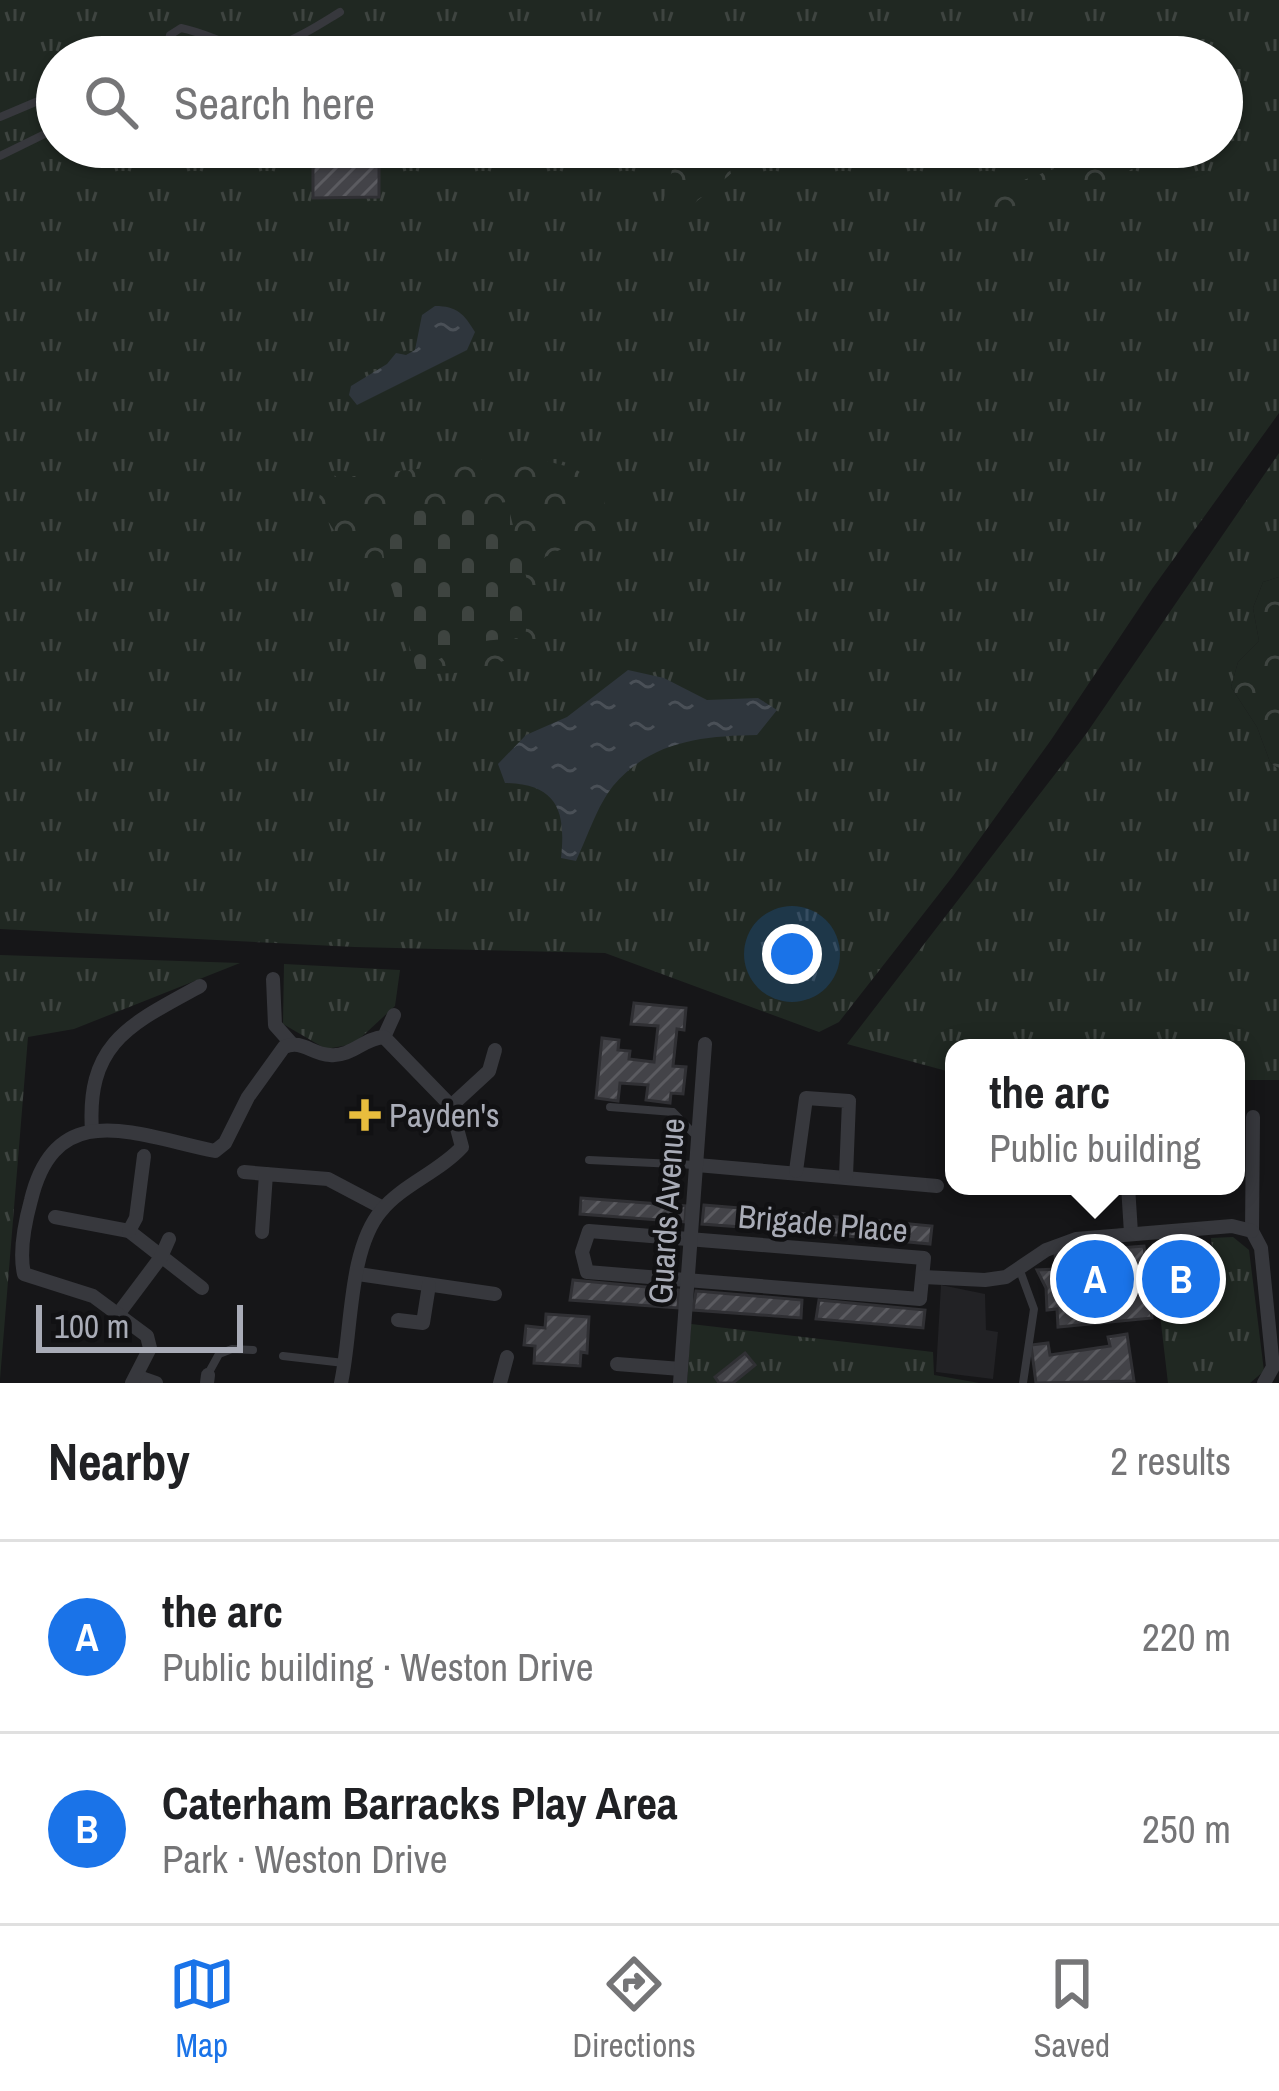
<!DOCTYPE html>
<meta charset="utf-8">
<style>
:root{--surface:#fff;--page:#f6f6f6;--text:#202124;--muted:#757577;--line:#e0e0e0;--accent:#1a73e8}
body{margin:0;font-family:"Archivo Narrow",sans-serif;background:var(--page);color:var(--text)}
.scale{position:absolute;left:36px;bottom:30px;width:207px;box-sizing:border-box;padding-left:12px;border:6px solid #a9acb7;border-top:0;font-size:33px;line-height:42px;white-space:nowrap;color:#a9acb7;-webkit-text-stroke:9px #111113;paint-order:stroke}
.you{position:absolute;left:792px;top:954px;width:42px;height:42px;margin:-30px;border:9px solid #fff;border-radius:50%;background:#1a73e8;box-shadow:0 0 0 18px #1a73e833}
.badge{display:grid;place-items:center;width:78px;height:78px;border-radius:50%;background:var(--accent);color:#fff;font-size:39px;font-weight:700}
.pin{position:absolute;translate:-50% -50%;border:6px solid #fff;box-shadow:0 3px 12px #0006}
.popup{position:absolute;left:945px;top:1039px;width:300px;height:156px;box-sizing:border-box;display:grid;place-content:center;border-radius:24px;background:var(--surface);filter:drop-shadow(0 3px 9px #0005);font-size:39px;white-space:nowrap;color:var(--muted)}
.popup b{font-size:45px;color:var(--text)}
.popup::after{content:'';position:absolute;left:50%;top:100%;margin-left:-24px;border:24px solid transparent;border-top-color:var(--surface)}
.list{margin:0;padding:0;list-style:none}
h2{display:flex;justify-content:space-between;align-items:center;height:156px;margin:0;padding:0 48px;font-size:51px}
h2 small{font-size:39px;font-weight:400;color:var(--muted)}
.list li{display:grid;grid-template-columns:78px 1fr auto;gap:36px;align-items:center;box-sizing:border-box;height:192px;padding:0 48px;border-top:3px solid var(--line)}
.list b{display:block;font-size:45px;white-space:nowrap}
.list p{margin:0;font-size:39px;white-space:nowrap;color:var(--muted)}
.list em{font-size:39px;font-style:normal;color:var(--muted)}
.icon{flex:none;width:66px;height:66px;fill:none;stroke:currentColor;stroke-width:2;stroke-linecap:round;stroke-linejoin:round}
.map{position:relative;flex:none;width:1279px;height:1383px;overflow:hidden}
.search{position:absolute;background:var(--surface);box-shadow:0 3px 9px #0004;left:36px;right:36px;top:36px;height:132px;display:flex;align-items:center;gap:30px;box-sizing:border-box;padding:0 42px;border-radius:66px;color:var(--muted);font-size:45px}
.sheet{height:540px;background:var(--surface)}
nav{display:flex;justify-content:space-around;align-items:center;box-sizing:border-box;height:168px;border-top:3px solid var(--line);background:var(--surface);font-size:33px;color:var(--muted)}
nav a{display:grid;justify-items:center;gap:6px}
nav .on{color:var(--accent)}
.map>svg:first-child{display:block}
.built{fill:#222225}
.grass{fill:url(#grass-tufts);fill-rule:evenodd}
.forest{fill:url(#forest-crowns)}
.cemetery{fill:url(#cemetery-stones)}
.water{fill:url(#water-ripples)}
.building{fill:url(#building-hatch);stroke:#303034;stroke-width:3}
.lines{fill:none;stroke-linecap:round;stroke-linejoin:round}
.service{stroke:#37383d;stroke-width:8}
.minor{stroke:#37383d;stroke-width:14}
.poi-dot{fill:#e9bd3d;stroke:#111113;stroke-width:4.5}
.labels{text-anchor:middle;stroke-width:9;stroke-linejoin:round;paint-order:stroke}
.poi-label{font-size:33px;fill:#a9acb7;stroke:#111113;text-anchor:start}
.street-label{font-size:33px;fill:#a9acb7;stroke:#111113}
</style>
<div class="map">
<svg width="1279" height="1383" viewBox="0 0 1279 1383">
<defs>
<pattern id="grass-tufts" width="24" height="20" patternUnits="userSpaceOnUse" patternTransform="scale(3)"><rect width="24" height="20" fill="#202822"/><path d="M3 7l-1-3M5 7V3M7 7l1-3M15 17l-1-3M17 17v-4M19 17l1-3" fill="none" stroke="#3e4440"/></pattern>
<pattern id="forest-crowns" width="20" height="18" patternUnits="userSpaceOnUse" patternTransform="scale(3)"><rect width="20" height="18" fill="#202822"/><path d="M2 6a3 3 0 1 1 6 0M12 15a3 3 0 1 1 6 0" fill="none" stroke="#3e4440"/></pattern>
<pattern id="cemetery-stones" width="16" height="16" patternUnits="userSpaceOnUse" patternTransform="scale(3)"><rect width="16" height="16" fill="#202822"/><path d="M2 7V4a2 2 0 0 1 4 0v3zM10 15v-3a2 2 0 0 1 4 0v3z" fill="#3e4440"/></pattern>
<pattern id="water-ripples" width="26" height="14" patternUnits="userSpaceOnUse" patternTransform="scale(3)"><rect width="26" height="14" fill="#2f363d"/><path d="M2 4q2-2 4 0t4 0M15 11q2-2 4 0t4 0" fill="none" stroke="#4a5057"/></pattern>
<pattern id="building-hatch" width="6" height="6" patternUnits="userSpaceOnUse" patternTransform="scale(3)"><rect width="6" height="6" fill="#434348"/><path d="M-1 1l2-2M0 6l6-6M5 7l2-2" fill="none" stroke="#5b5b60"/></pattern>
</defs>
<rect width="100%" height="100%" fill="#161618"/>
<polygon class="built" points="941,1285 985,1294 986,1330 998,1332 993,1379 936,1372"/>
<g class="grass">
<path d="M0 0H1279V413L1152 589 1051 740 953 876 839 1022 819 1032 605 953 355 947 0 929ZM57 57H1222V147H57Z"/>
<polygon points="1279,453 1279,577 1263,582 1253,608 1259,641 1238,662 1231,687 1257,727 1270,762 1279,770 1279,1080 1236,1080 1236,1048 954,1048 954,1073 847,1044 1086,734"/>
<polygon points="0,955 240,963 74,1029 28,1037 0,1379"/>
<polygon points="284,964 400,970 395,1006 354,1044 326,1049 283,1024"/>
<polygon points="1233,1237 1249,1250 1264,1371 1250,1383 1168,1383 1153,1255 1212,1248 1211,1238"/>
<polygon points="691,1324 933,1352 934,1375 979,1383 687,1383"/>
</g>
<g class="forest">
<polygon points="648,147 725,147 731,174 654,235 675,159"/>
<polygon points="1092,147 1177,147 1179,151 1057,198 953,217 1007,186 1084,158"/>
<polygon points="512,452 573,468 604,486 606,538 570,545 545,557 539,649 470,672 418,675 444,654 476,640 530,592 518,549 379,515 385,565 360,572 318,505 325,463 337,478 461,464"/>
<polygon points="1279,577 1279,770 1270,762 1257,727 1231,687 1238,662 1259,641 1253,608 1263,582"/>
</g>
<path class="cemetery" d="M507 502 530 592 525 638C474 640 459 642 418 675L385 565 378 515Z"/>
<g class="water">
<path d="M435 306C457 306 464 314 475 332L467 350 357 405 349 395 351 386 387 364 396 353 406 355 415 350 422 315Z"/>
<path d="M628 670 664 678 707 700 758 698 777 710 757 735C702 736 651 741 613 786 597 806 587 838 576 861L561 858C566 812 558 784 505 783L498 764 526 735 567 717Z"/>
</g>
<g class="building">
<polygon points="379,157 379,197 313,198 313,158"/>
<polygon points="634,1003 686,1008 684,1030 677,1029 673,1066 686,1067 683,1094 671,1093 670,1103 646,1100 648,1085 620,1083 618,1101 596,1098 602,1038 619,1040 618,1050 630,1051 629,1059 654,1062 658,1026 631,1024"/>
<polygon points="581,1198 686,1206 685,1222 580,1214"/>
<polygon points="704,1205 810,1214 809,1232 702,1224"/>
<polygon points="827,1216 932,1226 930,1244 825,1234"/>
<polygon points="1144,1246 1152,1318 1058,1327 1057,1309 1047,1310 1046,1288 1037,1270 1056,1269 1055,1253"/>
<polygon points="573,1280 679,1290 678,1308 570,1300"/>
<polygon points="696,1291 802,1300 801,1318 693,1310"/>
<polygon points="819,1300 925,1310 923,1328 816,1319"/>
<polygon points="546,1314 589,1317 587,1353 581,1352 580,1366 534,1363 535,1346 524,1345 526,1326 545,1328"/>
<polygon points="1127,1334 1134,1381 1036,1383 1031,1345 1048,1343 1050,1355 1110,1346 1108,1337"/>
<polygon points="745,1353 755,1365 733,1383 719,1383 715,1377"/>
</g>
<g class="lines">
<g class="service">
<path d="M165 57 170 35 181 28C201 32 216 40 235 46 273 57 309 31 340 12"/>
<polyline points="0,117 57,93"/>
<polyline points="83,147 95,147"/>
<polyline points="0,156 57,128"/>
<polyline points="610,1107 673,1112 698,1138"/>
<polyline points="589,1160 696,1165"/>
<polyline points="1019,1268 1034,1309 1023,1383"/>
<polyline points="283,1356 344,1363"/>
<polyline points="208,1374 219,1354 232,1349 253,1350"/>
</g>
<g class="minor">
<polyline points="273,979 275,1025 291,1043"/>
<polyline points="384,1037 394,1015"/>
<polyline points="451,1106 489,1071 495,1050"/>
<polyline points="1253,1117 1252,1231 1261,1248 1273,1367 1264,1383"/>
<path d="M92 1131C86 1042 131 1024 200 986"/>
<polyline points="697,1165 937,1186"/>
<polyline points="796,1171 806,1098 849,1101 846,1176"/>
<polyline points="244,1172 266,1174"/>
<polyline points="1128,1186 1131,1233"/>
<polyline points="55,1217 129,1231 202,1288"/>
<polyline points="129,1231 136,1218 144,1156"/>
<polygon points="589,1231 924,1258 920,1299 587,1272 582,1252"/>
<polyline points="262,1232 266,1174 328,1179 383,1208"/>
<polyline points="358,1274 495,1294"/>
<polyline points="923,1277 985,1280 1006,1277 1046,1250 1076,1239 1232,1226 1252,1231"/>
<polyline points="119,1313 161,1257 169,1239"/>
<polyline points="398,1320 423,1323 429,1285"/>
<polyline points="617,1364 681,1369"/>
<polyline points="136,1376 156,1383"/>
<path d="M132 1383 150 1348 147 1336 93 1296 24 1274C19 1252 25 1222 31 1200 56 1096 136 1135 215 1151L225 1143 248 1097 284 1047C302 1039 311 1054 330 1055 352 1057 364 1038 384 1037L451 1106 462 1147C439 1172 402 1185 381 1211 348 1250 352 1333 341 1383"/>
<polyline points="207,1383 208,1375"/>
<polyline points="500,1383 507,1357"/>
<polyline points="680,1383 705,1044"/>
</g>
</g>
<path class="poi-dot" d="M359 1097h12v12h12v12h-12v12h-12v-12h-12v-12h12z"/>
<g class="labels">
<g class="poi-label">
<text x="389" y="1127">Payden's</text>
</g>
<g class="street-label">
<text transform="translate(666 1211) rotate(-86)" y="12">Guards Avenue</text>
<text transform="translate(823 1223) rotate(5)" y="12">Brigade Place</text>
</g>
</g>
</svg>
<div class="scale">100 m</div>
<div class="you"></div>
<div class="pin badge" style="left:1095px;top:1279px">A</div>
<div class="popup"><b>the arc</b>Public building</div>
<div class="pin badge" style="left:1181px;top:1279px">B</div>
<div class="search"><svg class="icon" aria-label="search" viewBox="0 0 24 24"><circle cx="10" cy="10" r="6"/><path d="M15 15l6 6"/></svg>Search here</div>
</div>
<section class="sheet">
<h2>Nearby<small>2 results</small></h2>
<ul class="list">
<li><span class="badge">A</span><div><b>the arc</b><p>Public building · Weston Drive</p></div><em>220 m</em></li>
<li><span class="badge">B</span><div><b>Caterham Barracks Play Area</b><p>Park · Weston Drive</p></div><em>250 m</em></li>
</ul>
</section>
<nav>
<a class="on"><svg class="icon" aria-label="map" viewBox="0 0 24 24"><path d="M3 6l6-2 6 2 6-2v14l-6 2-6-2-6 2zM9 4v14M15 6v14"/></svg>Map</a>
<a><svg class="icon" aria-label="directions" viewBox="0 0 24 24"><path d="M12 3l9 9-9 9-9-9zM9 14v-3h6M13 9l2 2-2 2"/></svg>Directions</a>
<a><svg class="icon" aria-label="saved" viewBox="0 0 24 24"><path d="M7 4h10v16l-5-4-5 4z"/></svg>Saved</a>
</nav>
